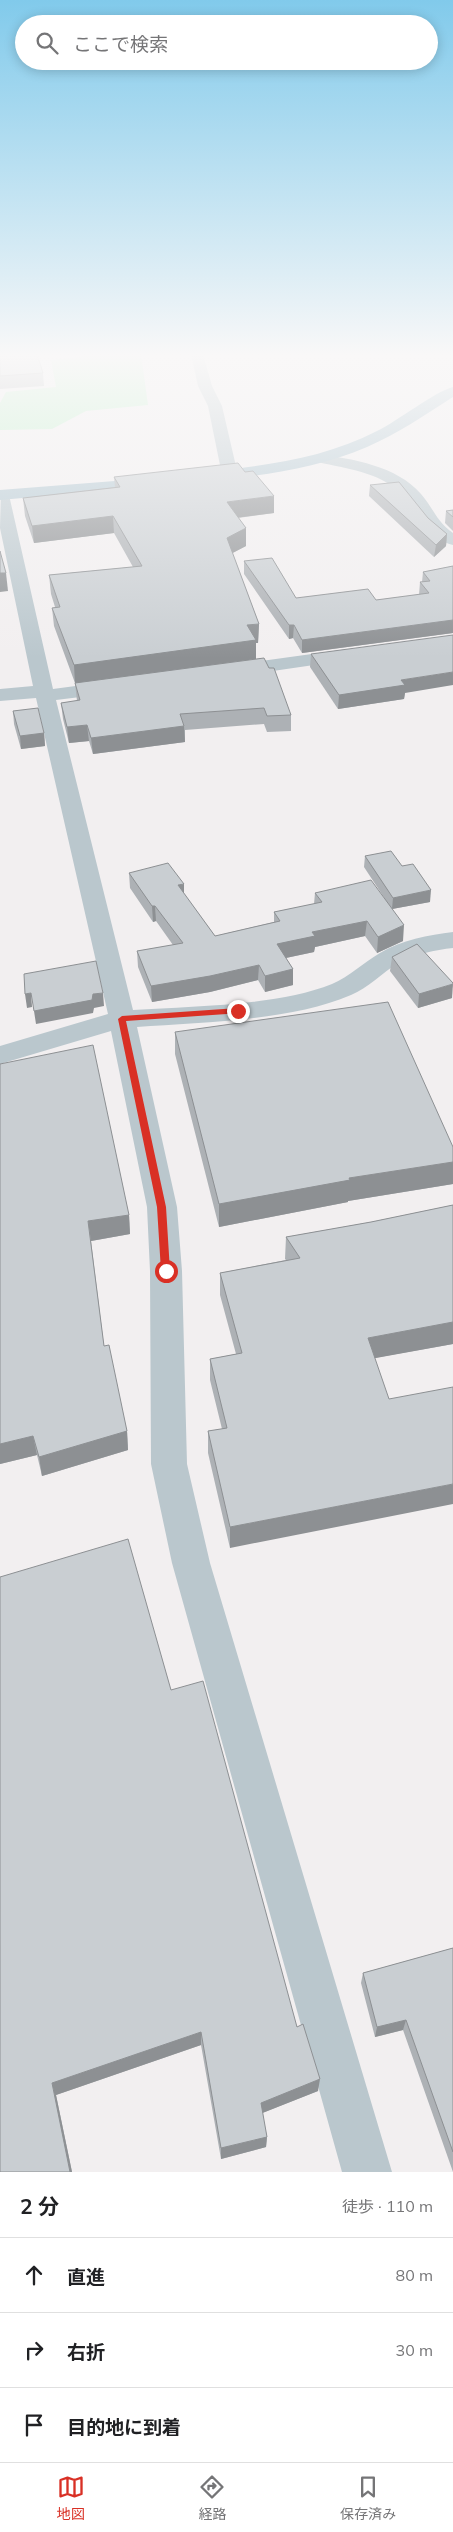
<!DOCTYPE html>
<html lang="ja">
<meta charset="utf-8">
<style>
:root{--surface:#fff;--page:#f6f6f6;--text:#202124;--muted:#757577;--line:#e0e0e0;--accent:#d93025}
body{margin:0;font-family:Mulish,"Noto Sans JP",sans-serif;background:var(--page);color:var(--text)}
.stop{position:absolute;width:15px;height:15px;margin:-11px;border:4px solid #d93025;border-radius:50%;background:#fff}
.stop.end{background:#d93025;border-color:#fff;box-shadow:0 1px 5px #0008}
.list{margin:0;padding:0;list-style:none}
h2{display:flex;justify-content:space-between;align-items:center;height:65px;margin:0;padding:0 20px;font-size:21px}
h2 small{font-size:16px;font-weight:400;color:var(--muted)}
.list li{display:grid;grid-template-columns:32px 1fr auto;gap:15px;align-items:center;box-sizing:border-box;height:75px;padding:0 20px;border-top:1px solid var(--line)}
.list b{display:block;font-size:19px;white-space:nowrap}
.list em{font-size:16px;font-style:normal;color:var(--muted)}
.icon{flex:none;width:28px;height:28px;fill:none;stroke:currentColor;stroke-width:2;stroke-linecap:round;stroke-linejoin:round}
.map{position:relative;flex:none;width:453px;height:2172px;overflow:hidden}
.search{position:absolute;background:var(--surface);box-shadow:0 2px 12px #0003;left:15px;right:15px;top:15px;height:55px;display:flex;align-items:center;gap:12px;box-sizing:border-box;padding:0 18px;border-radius:28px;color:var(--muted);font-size:19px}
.sheet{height:290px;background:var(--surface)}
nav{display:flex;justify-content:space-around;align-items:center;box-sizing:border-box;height:70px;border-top:1px solid var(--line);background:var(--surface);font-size:14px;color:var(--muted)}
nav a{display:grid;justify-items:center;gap:2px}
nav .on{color:var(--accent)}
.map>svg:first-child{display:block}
.green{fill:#bcf1c8}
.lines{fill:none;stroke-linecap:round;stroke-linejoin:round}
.minor{fill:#bac7cd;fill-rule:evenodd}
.major{fill:#aec4cf;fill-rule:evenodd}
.wall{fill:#adb1b5}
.shaded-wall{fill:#8d9093}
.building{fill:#c9ced2;stroke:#8d9093}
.route{fill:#d93025}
</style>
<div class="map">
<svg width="453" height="2172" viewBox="0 0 453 2172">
<rect width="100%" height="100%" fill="#f2eff0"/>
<polygon class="green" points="104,354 141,354 148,405 86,411 52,429 0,430 0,403 6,392 56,387 51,360"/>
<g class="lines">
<g class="minor">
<polygon points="191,354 203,354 212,386 222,406 238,475 235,478 225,478 222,475 208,406 198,386"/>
<path d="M318 454C353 459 397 466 421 494 434 509 436 521 453 533V545C424 538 419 505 397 489 371 470 342 468 313 461L311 458Z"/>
<path d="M1 490 9 495 53 689 113 681 120 683 123 687 120 691 113 693 56 700 133 1010C193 1006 277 1006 332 984 349 977 364 962 380 953 401 940 429 935 453 932V948C435 950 415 954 398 963 382 973 368 988 351 995 291 1021 202 1022 137 1027L177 1207 182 1271 187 1464 210 1563 392 2172H342L172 1563 151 1464 150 1271 147 1207 111 1031 0 1064V1046L108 1014 36 698 0 701V689L33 686 0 528Z"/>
<polygon points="348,649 355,651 357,655 355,659 232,677 225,675 222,671 225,667 232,665"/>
</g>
<g class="major">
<path d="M453 387V397C425 415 397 434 367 447 328 464 285 472 244 477 234 478 213 485 207 476L215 471C271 465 327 457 377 431 398 421 434 392 453 387Z"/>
<polygon points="153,478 158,480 161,483 158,486 0,500 0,490"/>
</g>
</g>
<g class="wall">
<polygon points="0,354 43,373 44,386 0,389"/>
<polygon points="114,477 274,513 238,518 246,546 232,553 259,624 258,643 256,643 256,659 291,715 291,731 267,732 264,724 185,730 185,742 93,754 89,741 69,743 63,719 61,703 77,701 75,683 54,626 52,608 55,607 51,594 49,575 133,567 114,533 34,543 25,516 23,498 115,487"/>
<polygon points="370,485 428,518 447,534 446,546 434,557 369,496"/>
<polygon points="453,510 453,531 445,523 446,511"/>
<polygon points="244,561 296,598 376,600 419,595 420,582 422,582 423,572 453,566 453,633 302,653 293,638 289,639 244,574"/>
<polygon points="311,654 405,693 404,699 338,709 310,667"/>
<polygon points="13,711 44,733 45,746 21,749 14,724"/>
<polygon points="365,856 402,866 430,902 392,909 403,941 377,953 365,936 315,947 314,952 286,958 293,969 293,985 265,992 258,980 210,992 152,1002 138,967 137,951 173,945 156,921 153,922 130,888 129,873 184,894 215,936 274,922 274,912 314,904 315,893 385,899 364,867"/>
<polygon points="392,957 452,998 418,1008 390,971"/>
<polygon points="175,1032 453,1147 453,1184 348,1201 348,1202 219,1227 175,1054"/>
<polygon points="0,1064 129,1215 130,1234 91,1241 104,1346 127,1431 128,1450 42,1476 37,1455 0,1464"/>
<polygon points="453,1205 453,1344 374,1358 230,1548 208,1453 208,1431 222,1429 210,1380 210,1359 236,1354 220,1295 220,1273 286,1260 285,1259 286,1237 371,1222"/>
<polygon points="171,1690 297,2027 318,2091 262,2113 267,2137 266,2147 221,2159 201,2045 56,2095 72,2172 0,2172"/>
<polygon points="453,1948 453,2172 403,2030 375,2037 361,1983 363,1973"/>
</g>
<g class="shaded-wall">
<polygon points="274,496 274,513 227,519 227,502"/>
<polygon points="113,516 114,533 34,543 32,526"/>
<polygon points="246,528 246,546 227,556 227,538"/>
<polygon points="447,534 446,546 434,557 436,545"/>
<polygon points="0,573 6,573 8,591 0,592"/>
<polygon points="453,620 453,633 302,653 302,640"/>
<polygon points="259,624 258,643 256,643 256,659 75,684 74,665 247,625"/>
<polygon points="289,625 294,625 293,638 289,639"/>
<polygon points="453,672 453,685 405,693 404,699 338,709 339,695 401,680"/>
<polygon points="87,725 89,741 69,743 67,727"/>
<polygon points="184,726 185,742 93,754 91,738"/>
<polygon points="44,733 45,746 21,749 20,736"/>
<polygon points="184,884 184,899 178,885"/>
<polygon points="431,890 430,902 392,909 393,898"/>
<polygon points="152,906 155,906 156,921 153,922"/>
<polygon points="367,921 365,936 315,947 314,952 276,960 277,944 312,932"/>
<polygon points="404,925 403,941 377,953 378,937"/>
<polygon points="259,965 258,980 210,992 152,1002 151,986"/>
<polygon points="293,969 293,985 265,992 265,976"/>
<polygon points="453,984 452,998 418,1008 419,994"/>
<polygon points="31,993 32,1007 27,1008 25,994"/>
<polygon points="103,993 104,1006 94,1008 93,1013 36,1024 34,1011 93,994"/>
<polygon points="453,1162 453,1184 348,1201 348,1202 219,1227 219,1204 349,1178"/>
<polygon points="129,1215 130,1234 91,1241 88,1221"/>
<polygon points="453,1322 453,1344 365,1360 368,1338"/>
<polygon points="127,1431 128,1450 42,1476 39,1457"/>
<polygon points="33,1436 37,1455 0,1464 0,1444"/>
<polygon points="453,1484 453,1504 230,1548 230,1527"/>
<polygon points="406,2020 403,2030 375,2037 377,2027"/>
<polygon points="201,2032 201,2045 56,2095 72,2172 70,2172 52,2083"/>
<polygon points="320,2079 318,2091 260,2114 261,2103"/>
<polygon points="267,2137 266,2147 221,2159 221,2148"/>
</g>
<g class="building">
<polygon points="0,354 37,354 43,373 0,376"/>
<polygon points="238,463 245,472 253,471 274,496 227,502 246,528 227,538 259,624 247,625 256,640 74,665 52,608 60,607 49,575 142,566 113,516 32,526 23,498 120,487 114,477"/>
<polygon points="399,482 428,518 447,534 436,545 370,485"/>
<polygon points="453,510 453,517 446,511"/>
<polygon points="0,551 6,573 0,573"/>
<polygon points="272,558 296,598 368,589 376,600 429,593 420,582 430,581 423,572 453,566 453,620 302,640 294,625 289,625 244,561"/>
<polygon points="453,635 453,672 401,680 405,685 339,695 311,654"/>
<polygon points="264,658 269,668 274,668 291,715 267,716 264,708 180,714 184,726 91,738 87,725 67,727 61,703 80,700 75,683"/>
<polygon points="38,708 44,733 20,736 13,711"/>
<polygon points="391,851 402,866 413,864 431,890 393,898 365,856"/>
<polygon points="168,863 184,884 178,885 215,936 280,921 274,912 322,902 315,893 371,880 404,925 378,937 367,921 312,932 315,936 277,944 293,969 265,976 259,965 210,976 151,986 137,951 183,943 155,906 152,906 129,873"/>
<polygon points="417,944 453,983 453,984 419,994 392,957"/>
<polygon points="96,961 103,993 93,994 92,1000 34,1011 31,993 25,994 24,974"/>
<polygon points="388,1002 453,1147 453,1162 349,1178 350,1180 219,1204 175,1032"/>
<polygon points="93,1045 129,1215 88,1221 104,1346 109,1345 127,1431 39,1457 33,1436 0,1444 0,1064"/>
<polygon points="453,1205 453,1322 368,1338 389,1399 453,1387 453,1484 230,1527 208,1431 227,1428 210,1359 242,1353 220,1273 300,1258 286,1237 371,1222"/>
<polygon points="128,1539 171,1690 203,1681 297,2027 303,2024 320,2079 261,2103 267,2137 221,2148 201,2032 52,2083 70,2172 0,2172 0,1577"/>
<polygon points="453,1948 453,2152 406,2020 377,2027 363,1973"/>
</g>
<linearGradient id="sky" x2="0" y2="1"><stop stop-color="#81caeb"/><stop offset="0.54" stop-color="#f9f8f8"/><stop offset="1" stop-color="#f9f8f8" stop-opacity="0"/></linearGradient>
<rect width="453" height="658" fill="url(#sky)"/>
<polygon class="route" points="238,1008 242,1011 241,1013 126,1021 166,1207 170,1271 166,1275 161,1271 157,1207 118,1019 122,1016"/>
</svg>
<div class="stop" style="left:166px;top:1271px"></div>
<div class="stop end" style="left:238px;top:1011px"></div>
<div class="search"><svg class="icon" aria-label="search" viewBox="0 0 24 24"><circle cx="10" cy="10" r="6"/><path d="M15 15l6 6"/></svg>ここで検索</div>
</div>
<section class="sheet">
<h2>2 分<small>徒歩 · 110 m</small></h2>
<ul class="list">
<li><svg class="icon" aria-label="ahead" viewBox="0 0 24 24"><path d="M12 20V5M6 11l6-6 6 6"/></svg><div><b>直進</b></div><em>80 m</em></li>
<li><svg class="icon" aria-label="right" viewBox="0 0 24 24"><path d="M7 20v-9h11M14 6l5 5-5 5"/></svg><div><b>右折</b></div><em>30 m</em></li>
<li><svg class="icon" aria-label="arrive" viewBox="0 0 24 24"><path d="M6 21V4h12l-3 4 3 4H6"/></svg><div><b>目的地に到着</b></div></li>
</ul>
</section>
<nav>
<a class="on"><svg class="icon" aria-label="map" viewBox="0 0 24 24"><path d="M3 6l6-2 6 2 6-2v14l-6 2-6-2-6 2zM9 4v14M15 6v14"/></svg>地図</a>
<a><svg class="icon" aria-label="directions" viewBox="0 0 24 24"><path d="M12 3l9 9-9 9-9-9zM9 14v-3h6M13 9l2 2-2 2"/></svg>経路</a>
<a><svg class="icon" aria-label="saved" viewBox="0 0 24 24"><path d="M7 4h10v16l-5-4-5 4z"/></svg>保存済み</a>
</nav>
